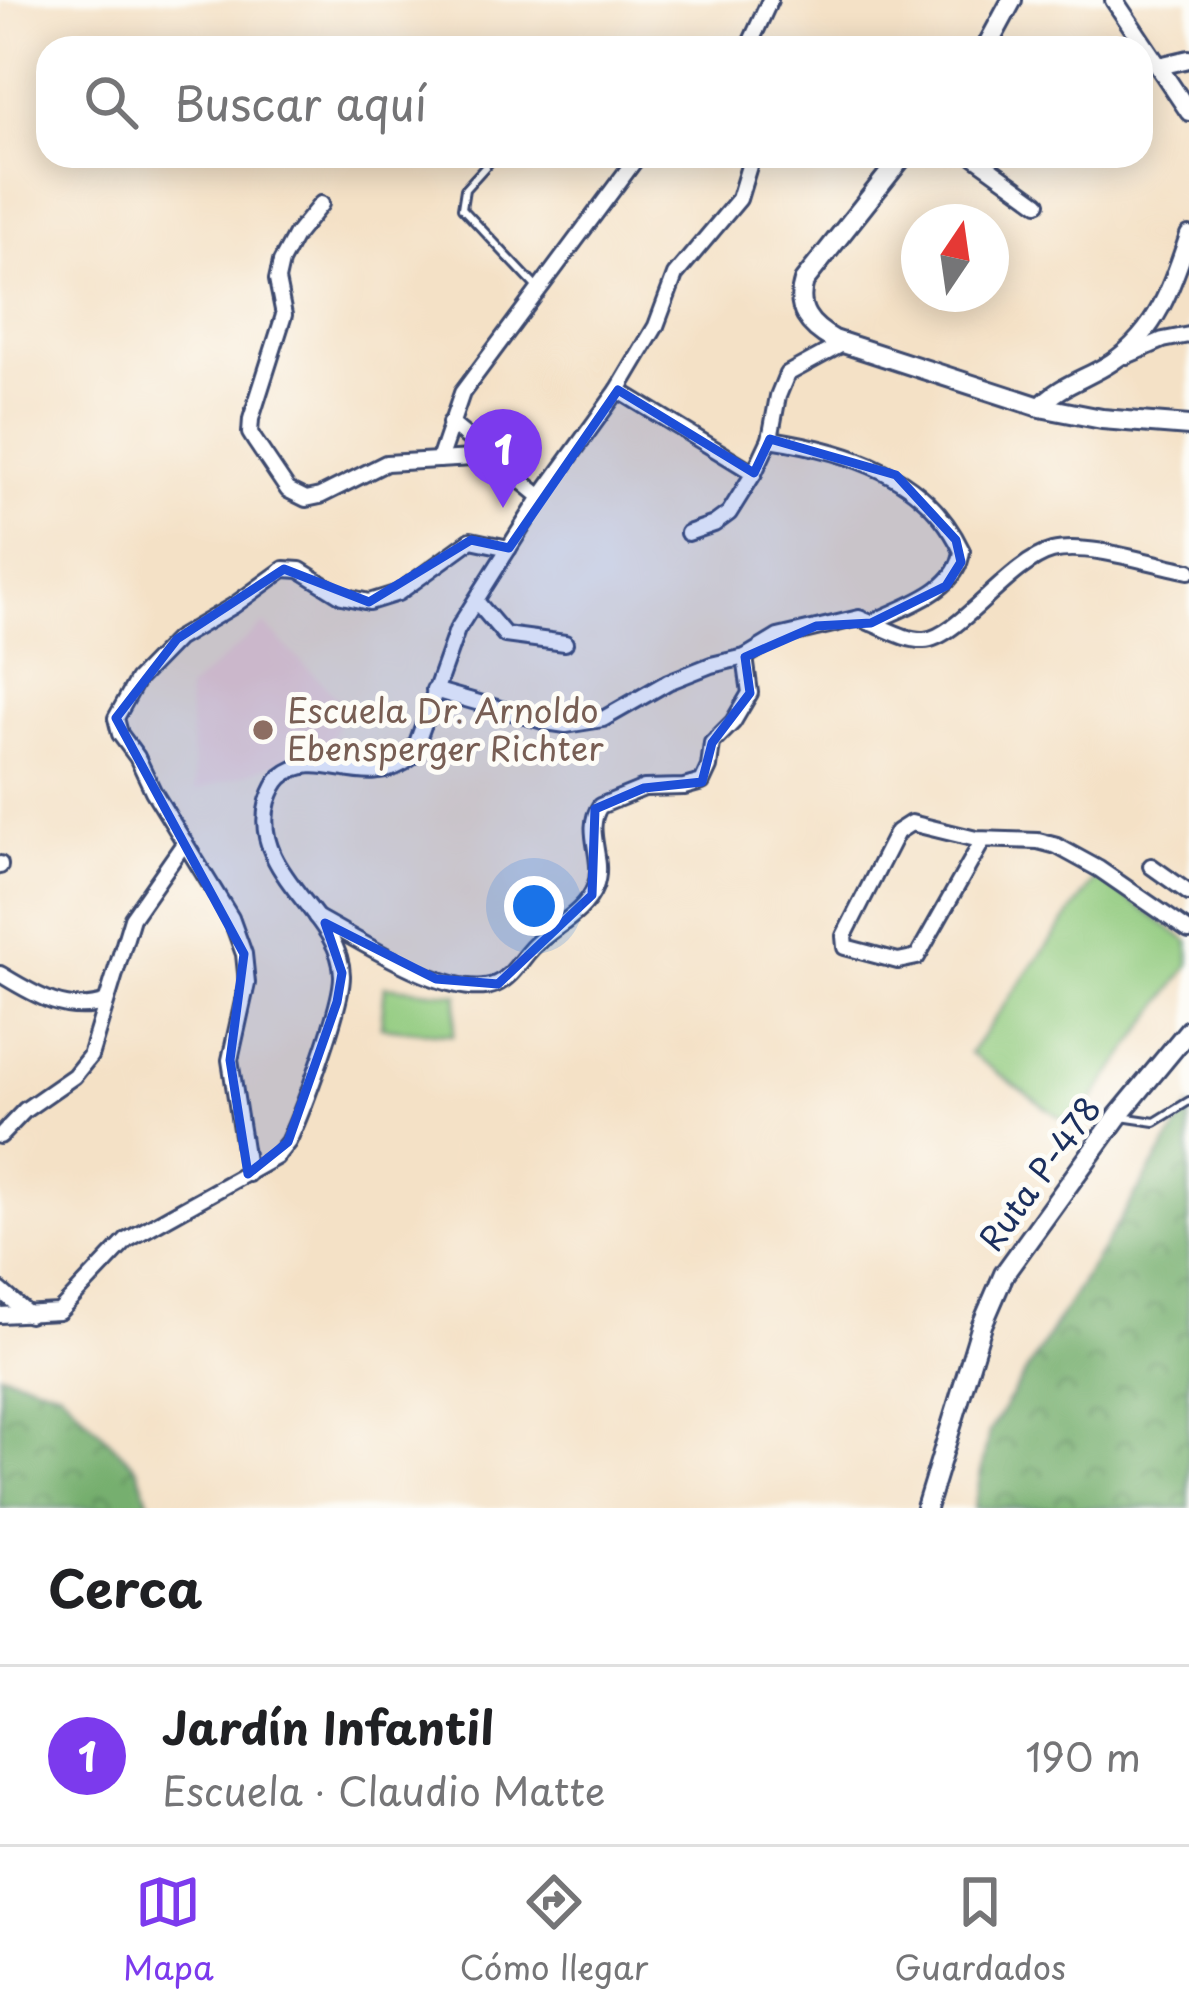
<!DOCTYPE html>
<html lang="es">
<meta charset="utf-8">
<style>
:root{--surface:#fff;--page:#f6f6f6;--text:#202124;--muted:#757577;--line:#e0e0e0;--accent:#7c3aed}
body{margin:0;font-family:"Playpen Sans",sans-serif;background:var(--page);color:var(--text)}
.compass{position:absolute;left:901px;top:204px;width:108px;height:108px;border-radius:50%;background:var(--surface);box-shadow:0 6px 30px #0003;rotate:13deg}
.you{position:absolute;left:534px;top:906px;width:42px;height:42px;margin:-30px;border:9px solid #fff;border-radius:50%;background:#1a73e8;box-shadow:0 0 0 18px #1a73e833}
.badge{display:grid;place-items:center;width:78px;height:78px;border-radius:50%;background:var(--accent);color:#fff;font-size:39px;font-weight:700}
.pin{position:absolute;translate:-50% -99px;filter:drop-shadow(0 3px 6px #0008)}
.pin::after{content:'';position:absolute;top:63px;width:42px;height:36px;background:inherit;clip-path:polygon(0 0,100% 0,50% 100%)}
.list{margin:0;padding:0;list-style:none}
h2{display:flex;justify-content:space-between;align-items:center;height:156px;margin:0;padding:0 48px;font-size:51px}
h2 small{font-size:39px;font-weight:400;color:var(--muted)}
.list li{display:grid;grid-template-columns:78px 1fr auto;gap:36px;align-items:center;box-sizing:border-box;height:180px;padding:0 48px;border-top:3px solid var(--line)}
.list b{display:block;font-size:45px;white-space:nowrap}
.list p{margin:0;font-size:39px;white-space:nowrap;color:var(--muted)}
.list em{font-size:39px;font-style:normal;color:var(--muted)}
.icon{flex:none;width:66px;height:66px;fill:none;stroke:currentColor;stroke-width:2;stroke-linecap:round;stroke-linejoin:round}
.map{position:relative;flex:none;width:1189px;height:1508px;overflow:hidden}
.search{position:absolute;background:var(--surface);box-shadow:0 6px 30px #0003;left:36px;right:36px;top:36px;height:132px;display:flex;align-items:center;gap:30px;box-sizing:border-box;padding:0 42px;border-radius:36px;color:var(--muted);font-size:45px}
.sheet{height:336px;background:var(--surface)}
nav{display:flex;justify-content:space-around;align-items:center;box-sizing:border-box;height:168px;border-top:3px solid var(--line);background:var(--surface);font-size:33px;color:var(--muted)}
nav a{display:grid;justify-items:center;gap:6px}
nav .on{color:var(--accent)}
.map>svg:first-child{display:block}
.built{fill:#f7d1c8}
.forest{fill:url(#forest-crowns);stroke:#486e66;stroke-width:3}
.pitch{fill:#91ca7e;stroke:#567c6e;stroke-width:3}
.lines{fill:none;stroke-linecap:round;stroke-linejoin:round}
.service-casing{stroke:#3c4a6e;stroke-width:12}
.minor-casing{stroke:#3c4a6e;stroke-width:20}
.tertiary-casing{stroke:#3c4a6e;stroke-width:22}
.secondary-casing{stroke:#3c4a6e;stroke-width:24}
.service{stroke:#fff;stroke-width:6}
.minor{stroke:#fff;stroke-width:14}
.tertiary{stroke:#fff;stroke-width:16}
.secondary{stroke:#fff;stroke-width:18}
.marked{fill:#1d4ed8;fill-opacity:0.2;stroke:#1d4ed8;stroke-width:9;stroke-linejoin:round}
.education-dot{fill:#8d6e63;stroke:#fdfcf7;stroke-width:4.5}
.labels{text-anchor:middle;stroke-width:10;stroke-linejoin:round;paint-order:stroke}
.education-label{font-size:33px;fill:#785e54;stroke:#fdfcf7;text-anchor:start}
.street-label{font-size:33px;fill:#1b2f5e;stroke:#fdfcf7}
</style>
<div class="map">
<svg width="1189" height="1508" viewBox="0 0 1189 1508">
<defs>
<pattern id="forest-crowns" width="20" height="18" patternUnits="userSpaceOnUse" patternTransform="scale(3)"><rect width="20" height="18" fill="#74ae6d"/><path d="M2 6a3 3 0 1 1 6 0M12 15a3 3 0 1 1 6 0" fill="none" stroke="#5e8e5d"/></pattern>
</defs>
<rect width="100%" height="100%" fill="#fdfcf7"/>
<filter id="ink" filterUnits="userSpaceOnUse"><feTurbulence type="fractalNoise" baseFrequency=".00833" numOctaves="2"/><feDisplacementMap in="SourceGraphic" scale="24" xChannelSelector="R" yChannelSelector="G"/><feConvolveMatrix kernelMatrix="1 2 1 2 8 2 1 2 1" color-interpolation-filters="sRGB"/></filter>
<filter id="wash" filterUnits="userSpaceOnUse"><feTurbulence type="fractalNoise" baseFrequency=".004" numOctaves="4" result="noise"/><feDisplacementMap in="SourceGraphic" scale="48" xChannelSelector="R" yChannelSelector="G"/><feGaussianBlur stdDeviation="2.7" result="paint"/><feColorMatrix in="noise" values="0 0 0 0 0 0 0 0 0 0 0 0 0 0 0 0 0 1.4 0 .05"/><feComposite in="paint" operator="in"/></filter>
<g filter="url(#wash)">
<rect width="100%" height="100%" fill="#f4e1c6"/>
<polygon class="built" points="264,624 344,705 327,755 288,759 196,791 187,690"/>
<g class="forest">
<polygon points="1189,1108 1189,1508 974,1508 989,1432"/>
<polygon points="0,1373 60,1391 137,1468 151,1508 0,1508"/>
</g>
<g class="pitch">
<polygon points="1097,877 1189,942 1189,965 1073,1127 970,1053"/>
<polygon points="385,986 458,994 453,1035 381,1027"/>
</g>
</g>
<g filter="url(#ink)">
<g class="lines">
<defs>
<g id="service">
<polyline points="495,156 465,189 462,208 538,289"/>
<polyline points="1121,1117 1155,1122 1189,1101"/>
</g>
<g id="minor">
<polyline points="748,48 770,0"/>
<polyline points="973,156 1038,203"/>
<polyline points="321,204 295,236 281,262 277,280 284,315 251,419 250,433 255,441 288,490 306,499 320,496 386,463 490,457"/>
<polyline points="1126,356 1163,340 1189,335"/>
<polyline points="618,390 754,473"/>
<polyline points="450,423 541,497"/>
<polyline points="439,460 462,393 638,156"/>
<polyline points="688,533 714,524 729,513 754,473 770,439 778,396 787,374 844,343"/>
<polyline points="476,601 505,635 565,643"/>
<path d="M871 623C887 629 907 641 924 640 957 639 1010 562 1052 551 1089 542 1151 564 1189 571"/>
<path d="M434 690 546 722 566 725 603 719 668 682 711 665 745 657 778 637 859 618 871 623C904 606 957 593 962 551 926 474 848 451 770 439"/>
<polyline points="983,840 917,957 898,961 845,947 844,936 897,832 911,823 976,839 1038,841 1057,846 1099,869 1189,931"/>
<polyline points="0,866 0,864"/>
<polyline points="1151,866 1189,893"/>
<path d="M316 917C356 938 452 1003 496 984 513 977 522 957 535 945 555 926 585 913 595 887 606 859 583 831 600 806L644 788 684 787 702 782 709 767 712 743 733 722 750 693 745 657"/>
<path d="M0 974C33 994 67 1016 106 1002"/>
<polyline points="0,1136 25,1110 74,1076 90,1056 132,918 185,842"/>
<polyline points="248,1174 230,1060 247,983 244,954 231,918 153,791 137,757 120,734 116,718 137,680 177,639 233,606 284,569 300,570 342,596 369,602 398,593 471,540 509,548"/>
<polyline points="0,1290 29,1315"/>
<path d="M0 1315 59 1312 127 1240 276 1157 288 1142C302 1113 343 1004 342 975 341 914 248 873 268 801 271 792 274 784 281 777 320 744 364 795 412 757L457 630 541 497 618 390 656 326 675 275 739 199 752 156"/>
</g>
<g id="tertiary">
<polyline points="1114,0 1189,112"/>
<polyline points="1159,66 1189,59"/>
<path d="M1040 407C1060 384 1087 379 1112 362 1157 332 1173 284 1189 235"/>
</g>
<g id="secondary">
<polyline points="986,48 1012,0"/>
<path d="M903 156 804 281C795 309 809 326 834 340L1040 407 1102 419 1189 426"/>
<polyline points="926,1508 982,1325 1004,1274 1118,1116 1189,1030"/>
</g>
</defs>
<use href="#service" class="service-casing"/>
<use href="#minor" class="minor-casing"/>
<use href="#tertiary" class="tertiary-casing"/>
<use href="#secondary" class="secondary-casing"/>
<use href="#service" class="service"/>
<use href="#minor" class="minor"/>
<use href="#tertiary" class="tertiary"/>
<use href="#secondary" class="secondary"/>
</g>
</g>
<path class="marked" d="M618 390 754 473 770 439 896 475 956 540 961 562 946 586 871 623 816 626 745 657 750 693 712 743 702 782 644 788 595 809 592 895 498 984 436 979 325 923 342 973 337 1002 288 1142 248 1174 230 1060 244 954 116 718 177 639 284 569 369 602 471 540 509 548Z"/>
<circle class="education-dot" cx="263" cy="730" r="12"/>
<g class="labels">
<g class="education-label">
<text x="287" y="723">Escuela Dr. Arnoldo<tspan x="287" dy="38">Ebensperger Richter</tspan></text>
</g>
<g class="street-label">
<text transform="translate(1040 1174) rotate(-54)" y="12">Ruta P-478</text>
</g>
</g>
</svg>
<svg class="compass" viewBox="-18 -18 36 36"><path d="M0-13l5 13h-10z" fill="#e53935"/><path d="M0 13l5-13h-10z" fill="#757577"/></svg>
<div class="you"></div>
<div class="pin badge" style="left:503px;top:508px">1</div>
<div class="search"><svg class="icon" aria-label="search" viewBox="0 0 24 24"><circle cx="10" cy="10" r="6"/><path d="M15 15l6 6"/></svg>Buscar aquí</div>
</div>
<section class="sheet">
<h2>Cerca<small></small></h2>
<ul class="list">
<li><span class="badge">1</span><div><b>Jardín Infantil</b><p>Escuela · Claudio Matte</p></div><em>190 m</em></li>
</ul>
</section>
<nav>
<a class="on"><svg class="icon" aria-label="map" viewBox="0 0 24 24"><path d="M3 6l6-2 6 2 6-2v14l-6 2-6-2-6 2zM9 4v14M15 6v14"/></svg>Mapa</a>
<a><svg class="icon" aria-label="directions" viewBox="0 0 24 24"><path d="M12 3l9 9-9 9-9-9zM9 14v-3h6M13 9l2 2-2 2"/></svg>Cómo llegar</a>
<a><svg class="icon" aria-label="saved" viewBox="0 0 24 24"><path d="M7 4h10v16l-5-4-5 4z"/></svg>Guardados</a>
</nav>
